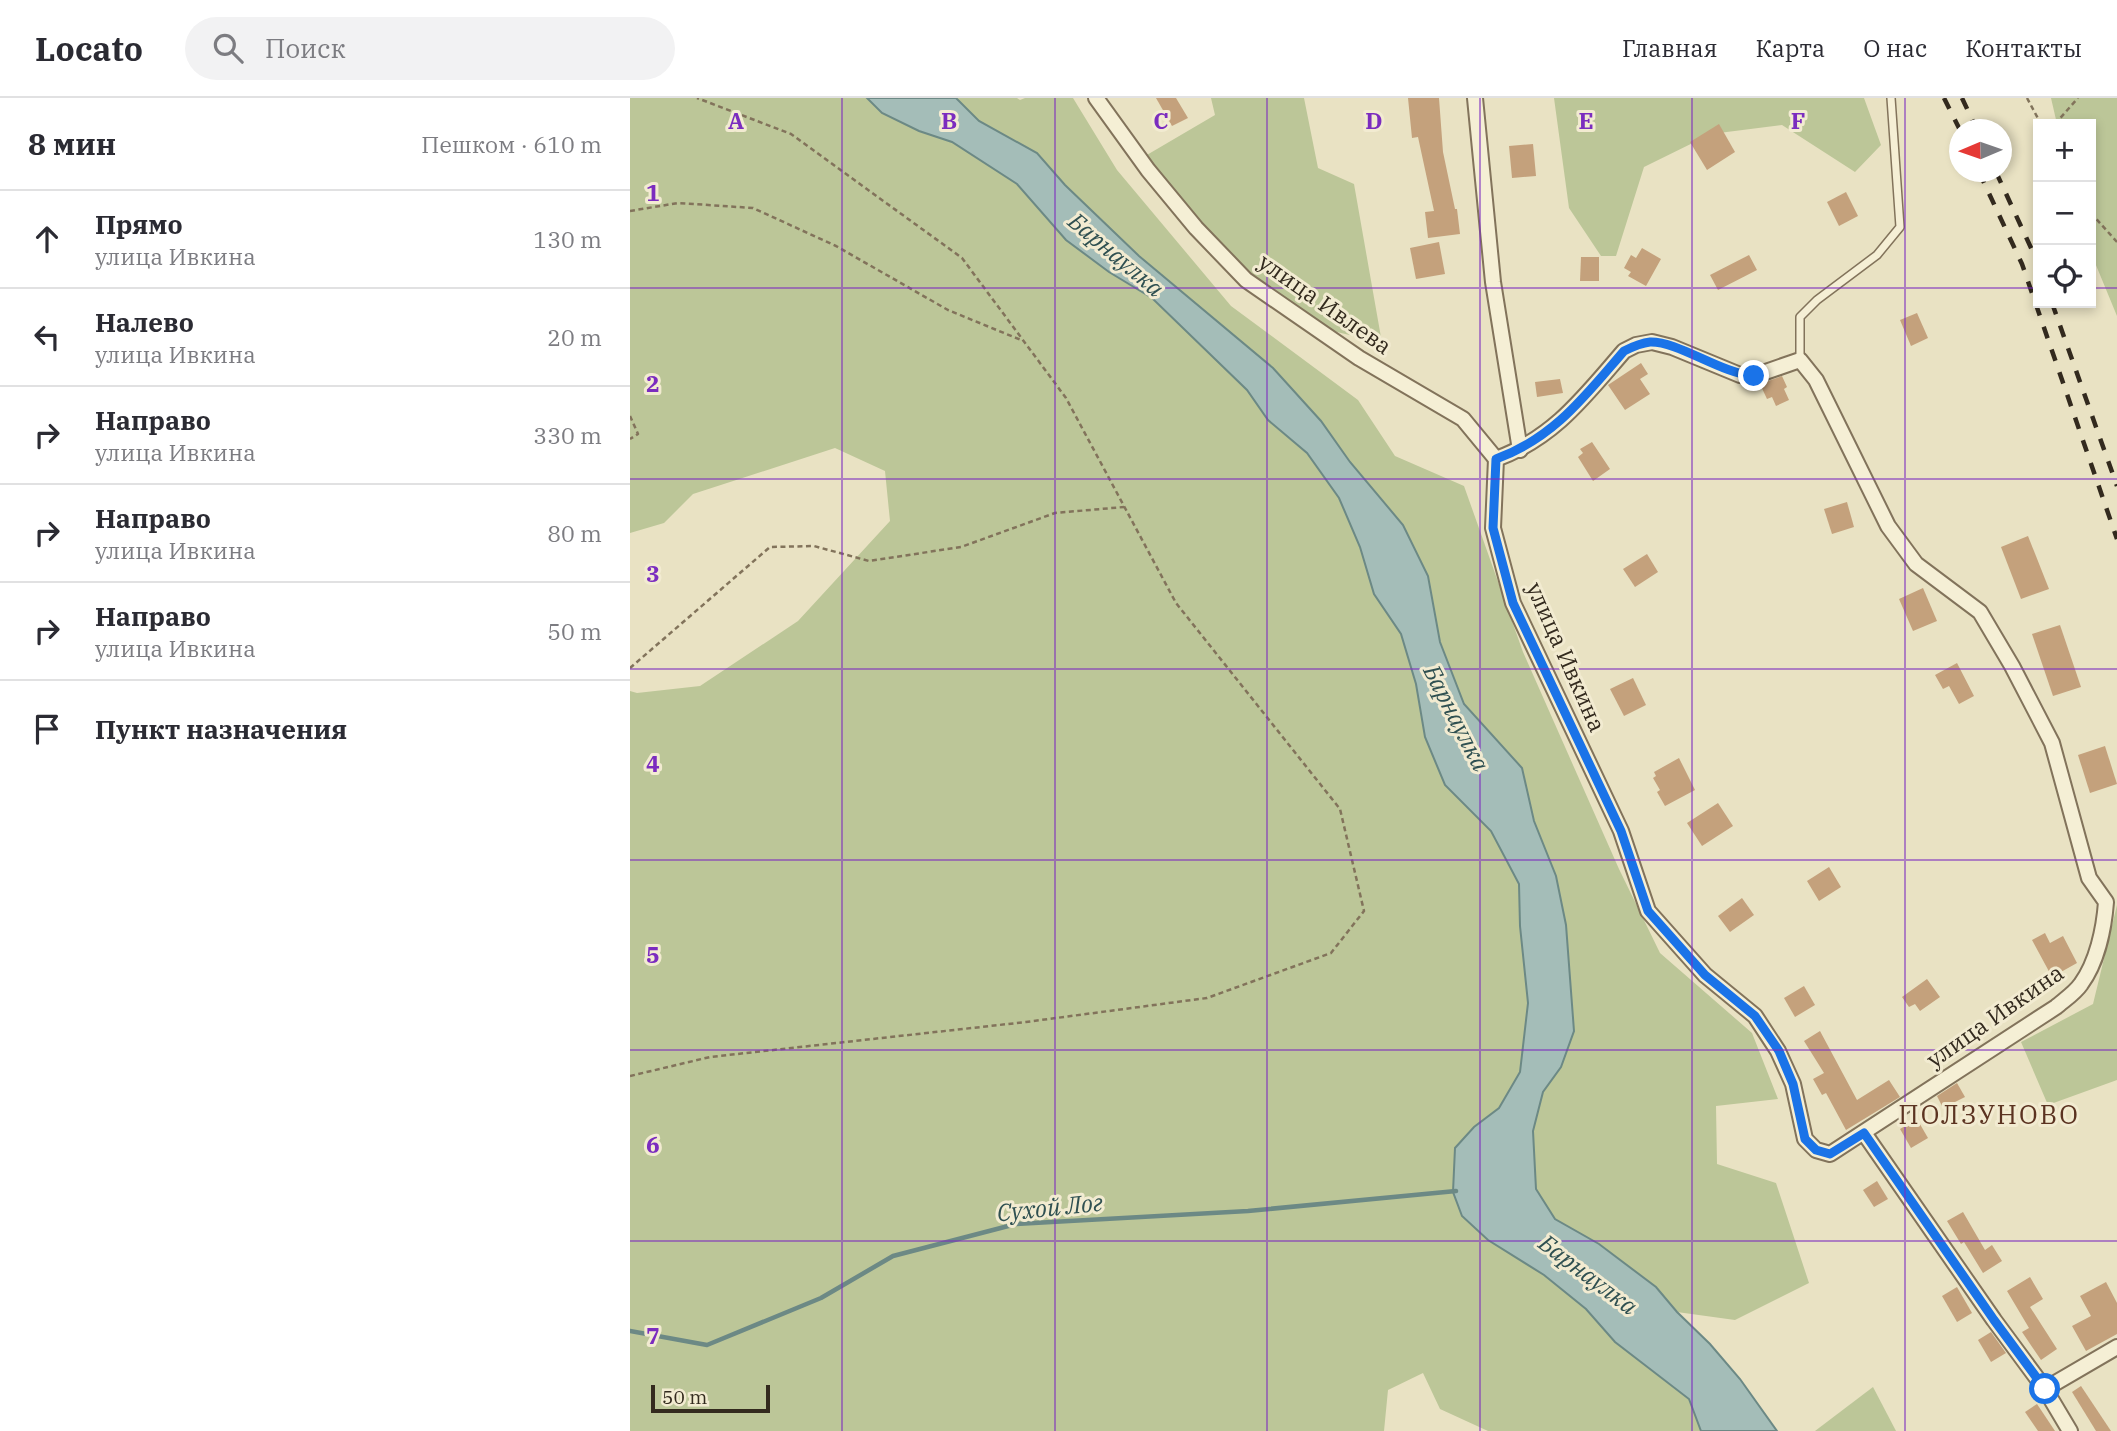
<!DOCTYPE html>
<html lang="ru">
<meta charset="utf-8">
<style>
:root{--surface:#fff;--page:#f2f2f3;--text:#2b2b33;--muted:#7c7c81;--line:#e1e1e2}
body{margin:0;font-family:"IBM Plex Serif",serif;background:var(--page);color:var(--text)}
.controls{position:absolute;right:21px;top:21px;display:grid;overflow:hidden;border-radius:0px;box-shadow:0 4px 10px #0003}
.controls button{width:63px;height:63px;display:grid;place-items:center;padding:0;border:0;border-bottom:2px solid var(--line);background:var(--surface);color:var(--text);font:35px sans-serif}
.compass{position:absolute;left:1319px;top:21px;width:63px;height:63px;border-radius:50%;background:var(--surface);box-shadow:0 4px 10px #0003;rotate:268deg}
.scale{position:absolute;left:21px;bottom:18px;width:119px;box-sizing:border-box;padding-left:7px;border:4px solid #332a1e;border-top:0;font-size:19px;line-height:24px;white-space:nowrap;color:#332a1e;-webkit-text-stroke:5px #f2ebd1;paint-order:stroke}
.stop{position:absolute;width:21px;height:21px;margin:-16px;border:5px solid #1a73e8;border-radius:50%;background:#fff}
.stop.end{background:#1a73e8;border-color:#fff;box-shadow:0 2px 7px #0008}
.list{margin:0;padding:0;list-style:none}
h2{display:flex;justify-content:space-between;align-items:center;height:91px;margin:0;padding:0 28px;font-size:30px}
h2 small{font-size:23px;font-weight:400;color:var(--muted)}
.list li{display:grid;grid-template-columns:46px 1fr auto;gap:21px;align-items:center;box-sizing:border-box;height:98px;padding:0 28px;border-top:2px solid var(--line)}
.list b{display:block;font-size:26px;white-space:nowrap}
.list p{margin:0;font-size:23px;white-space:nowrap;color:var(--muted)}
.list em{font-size:23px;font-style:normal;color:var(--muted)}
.icon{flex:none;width:38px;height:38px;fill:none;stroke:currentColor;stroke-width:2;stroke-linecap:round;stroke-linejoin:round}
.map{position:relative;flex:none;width:1487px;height:1333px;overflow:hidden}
header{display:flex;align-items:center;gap:42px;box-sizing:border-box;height:98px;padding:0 35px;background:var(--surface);border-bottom:2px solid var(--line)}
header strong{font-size:33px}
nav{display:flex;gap:38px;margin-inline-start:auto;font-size:24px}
.search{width:490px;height:63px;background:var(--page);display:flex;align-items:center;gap:18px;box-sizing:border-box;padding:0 24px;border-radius:38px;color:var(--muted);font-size:26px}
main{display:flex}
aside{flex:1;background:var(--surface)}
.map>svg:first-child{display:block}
.green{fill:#bcc698}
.water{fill:#a4bdb8;stroke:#6c8985;stroke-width:2}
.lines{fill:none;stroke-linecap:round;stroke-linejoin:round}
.stream{stroke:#6c8985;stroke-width:4.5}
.building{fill:#c4a17c}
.lane-casing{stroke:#82735b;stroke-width:10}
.street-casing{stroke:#82735b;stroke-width:18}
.path{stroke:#82735b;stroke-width:2.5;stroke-dasharray:5 3.5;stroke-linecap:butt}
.lane{stroke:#f5efd5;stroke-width:7}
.street{stroke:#f5efd5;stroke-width:14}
.rail{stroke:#332a1e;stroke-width:4.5;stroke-dasharray:12 12;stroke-linecap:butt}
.route{stroke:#1a73e8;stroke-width:9}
.grid{fill:none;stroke:#7b2cbf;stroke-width:2;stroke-opacity:0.55}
.labels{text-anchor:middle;stroke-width:6;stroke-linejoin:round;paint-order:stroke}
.street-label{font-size:23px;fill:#332a1e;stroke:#f2ebd1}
.water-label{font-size:24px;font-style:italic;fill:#2f5051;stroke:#f2ebd1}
.quarter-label{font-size:26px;letter-spacing:2px;fill:#5b3321;stroke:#f2ebd1}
.grid-label{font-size:23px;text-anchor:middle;font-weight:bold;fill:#7b2cbf;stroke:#f2ebd1;stroke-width:6;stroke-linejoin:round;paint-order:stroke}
</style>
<header>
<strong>Locato</strong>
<div class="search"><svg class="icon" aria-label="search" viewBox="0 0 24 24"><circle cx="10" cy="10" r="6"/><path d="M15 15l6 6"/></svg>Поиск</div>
<nav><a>Главная</a><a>Карта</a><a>О нас</a><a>Контакты</a></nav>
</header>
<main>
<aside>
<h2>8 мин<small>Пешком · 610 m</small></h2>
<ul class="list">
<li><svg class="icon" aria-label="ahead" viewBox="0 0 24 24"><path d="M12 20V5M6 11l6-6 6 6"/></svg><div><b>Прямо</b><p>улица Ивкина</p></div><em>130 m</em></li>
<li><svg class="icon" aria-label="left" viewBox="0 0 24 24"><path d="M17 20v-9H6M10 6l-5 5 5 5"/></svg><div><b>Налево</b><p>улица Ивкина</p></div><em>20 m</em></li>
<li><svg class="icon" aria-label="right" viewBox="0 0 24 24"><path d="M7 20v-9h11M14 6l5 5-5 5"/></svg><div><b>Направо</b><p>улица Ивкина</p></div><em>330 m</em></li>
<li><svg class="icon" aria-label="right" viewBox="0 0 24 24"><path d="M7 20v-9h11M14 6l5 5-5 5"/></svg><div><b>Направо</b><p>улица Ивкина</p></div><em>80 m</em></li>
<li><svg class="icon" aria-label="right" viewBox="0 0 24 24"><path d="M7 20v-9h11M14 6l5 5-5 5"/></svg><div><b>Направо</b><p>улица Ивкина</p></div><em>50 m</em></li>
<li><svg class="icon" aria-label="arrive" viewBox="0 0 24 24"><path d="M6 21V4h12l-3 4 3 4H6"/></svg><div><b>Пункт назначения</b></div></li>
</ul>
</aside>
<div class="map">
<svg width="1487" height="1333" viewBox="0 0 1487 1333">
<rect width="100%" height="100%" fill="#e9e2c3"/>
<g class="green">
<polygon points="0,0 237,0 252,15 289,33 322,44 387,86 436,142 479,174 522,200 617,292 638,322 677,355 709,400 730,449 744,496 771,536 786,586 795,639 815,687 861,733 889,786 890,828 898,905 890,975 869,1010 844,1029 823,1094 832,1118 858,1142 914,1177 956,1211 985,1244 1059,1301 1071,1333 858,1333 810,1311 793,1275 758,1292 754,1333 0,1333 0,593 7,595 70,588 168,523 260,423 255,373 205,350 63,396 34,425 0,435"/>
<polygon points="326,0 387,0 390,2 395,0 443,0 487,72 601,208 728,302 765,358 834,388 893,554 989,771 1030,855 1122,935 1148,1001 1086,1008 1087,1066 1146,1085 1179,1185 1105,1222 1047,1214 1026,1189 969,1146 925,1121 906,1091 903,1033 913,994 931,969 944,933 936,827 926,778 904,723 892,670 834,606 810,544 798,478 691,323 643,270 509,158 435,87 407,55 349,23"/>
<polygon points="581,0 674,0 688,70 724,86 752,245 703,233 605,172 510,61 585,17"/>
<polygon points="924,0 1234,0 1251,47 1225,74 1152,27 1081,36 1014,69 986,158 971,158 939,110"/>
<polygon points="1421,0 1487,0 1487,218 1461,155 1461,26 1427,26"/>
<polygon points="1487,807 1487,982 1418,1007 1391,944 1463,906"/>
<polygon points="1243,1289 1266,1333 1185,1333"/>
</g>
<polygon class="water" points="237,0 326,0 349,23 407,55 435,87 509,158 643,270 691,323 720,364 773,427 798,478 810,544 834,606 892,670 904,723 926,778 936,827 944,933 931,969 913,994 903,1033 906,1091 925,1121 969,1146 1026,1189 1047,1214 1080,1246 1110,1281 1147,1333 1071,1333 1059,1301 985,1244 956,1211 914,1177 858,1142 832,1118 823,1094 825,1050 844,1029 869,1010 890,974 898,905 890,828 889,786 861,733 815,687 795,639 786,586 771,536 744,496 730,449 709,400 677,355 638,322 617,292 522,200 479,174 436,142 387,86 322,44 289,33 252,15"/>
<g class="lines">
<polyline class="stream" points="0,1233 77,1247 191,1200 263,1158 386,1126 618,1113 826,1093"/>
</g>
<g class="building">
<polygon points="526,0 546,0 558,20 542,28"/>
<polygon points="778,0 809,0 813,54 825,111 827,111 830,136 798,140 795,114 804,113 788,39 782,40"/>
<polygon points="1089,26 1105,54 1077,72 1060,44"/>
<polygon points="903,46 906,78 882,80 879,48"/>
<polygon points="1216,94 1228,118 1209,128 1197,104"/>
<polygon points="809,144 815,176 786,181 780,150"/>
<polygon points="1012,150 1031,161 1016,188 998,178 1001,174 994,170 1001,157 1006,160"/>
<polygon points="1119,157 1127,172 1088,192 1080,177"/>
<polygon points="951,159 969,159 969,183 950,183"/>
<polygon points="1287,215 1298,240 1281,248 1270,222"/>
<polygon points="1011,265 1018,276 1010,281 1020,296 995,312 978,287"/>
<polygon points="1152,278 1157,289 1154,291 1159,302 1146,308 1142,299 1137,301 1130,286"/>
<polygon points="930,281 933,295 907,299 905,284"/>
<polygon points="962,344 980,371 963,383 948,359 953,355 950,351"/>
<polygon points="1217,404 1224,429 1202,436 1194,411"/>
<polygon points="1398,438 1419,491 1391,501 1371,449"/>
<polygon points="1017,456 1028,474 1005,489 993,471"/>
<polygon points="1293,490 1307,523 1283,533 1269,501"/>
<polygon points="1430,527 1451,589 1423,598 1402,536"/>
<polygon points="1327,565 1344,598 1329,606 1319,588 1313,591 1305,577"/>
<polygon points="1003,580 1016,607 994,618 980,591"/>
<polygon points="1475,648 1487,686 1460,695 1448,657"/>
<polygon points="1049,660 1065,692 1035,708 1027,694 1030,692 1023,680 1026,678 1024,674"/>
<polygon points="1088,705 1103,728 1072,748 1057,725"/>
<polygon points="1199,769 1211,789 1189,803 1177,783"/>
<polygon points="1112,800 1124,817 1100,834 1088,818"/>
<polygon points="1415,835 1420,845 1433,838 1447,865 1422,879 1402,842"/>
<polygon points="1297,881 1310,899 1290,913 1285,906 1279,909 1272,899"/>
<polygon points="1174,888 1185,907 1165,919 1154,900"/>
<polygon points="1190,933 1227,1002 1259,982 1270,999 1216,1032 1196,995 1192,997 1183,981 1194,975 1174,943"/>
<polygon points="1327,985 1335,999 1313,1010 1307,998"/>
<polygon points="1287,1021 1298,1040 1281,1050 1270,1031"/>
<polygon points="1247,1083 1258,1101 1244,1109 1233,1092"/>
<polygon points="1333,1114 1355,1152 1362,1147 1372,1163 1353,1175 1334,1144 1331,1146 1317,1123"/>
<polygon points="1400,1179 1413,1201 1400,1209 1427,1251 1411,1262 1392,1234 1399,1230 1377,1193"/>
<polygon points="1476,1184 1487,1205 1487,1236 1456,1253 1442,1228 1461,1218 1450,1198"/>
<polygon points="1327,1189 1342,1215 1327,1224 1312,1198"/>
<polygon points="1361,1234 1376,1255 1361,1264 1348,1242"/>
<polygon points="1451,1288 1481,1333 1466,1333 1442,1294"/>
<polygon points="1407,1306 1425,1333 1408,1333 1395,1314"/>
</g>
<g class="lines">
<defs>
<polyline id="lane" points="1170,262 1170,219 1187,202 1247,157 1270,129 1261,0"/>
<g id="street">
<polyline points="466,0 518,72 566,130 616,182 729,260 833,321 866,361"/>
<polyline points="845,0 863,184 890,352"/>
<path d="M1022 244 1042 249 1110 277 1124 278 1170 262 1186 282 1258 428 1286 466 1350 514 1382 568 1422 645 1459 780 1476 804C1474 831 1467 864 1451 886 1445 895 1434 902 1426 909L1200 1056 1186 1052 1175 1041 1163 986 1148 953 1125 918 1075 877 1018 813 991 733 883 505 863 430 866 361C924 340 955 298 994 253L1006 247Z"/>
<polyline points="1234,1035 1364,1222 1415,1291 1440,1333"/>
<polyline points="1415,1291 1487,1249"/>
</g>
</defs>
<use href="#lane" class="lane-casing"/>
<use href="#street" class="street-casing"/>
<g class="path">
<polyline points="1397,0 1411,26"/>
<polyline points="1425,26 1448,0"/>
<polyline points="0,113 48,105 123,110 206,148 318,212 391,242"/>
<polyline points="1461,115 1487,144"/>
<polyline points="0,318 8,336 0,341"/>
<polyline points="0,570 140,449 184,448 239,463 331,449 425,415 494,409"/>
<polyline points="0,978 80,959 396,924 577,900 701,855 734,813 710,711 546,505 436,300 332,160 161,36 67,0"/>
</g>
<use href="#lane" class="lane"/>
<use href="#street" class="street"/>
<g class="rail">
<polyline points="1314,0 1330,32"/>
<polyline points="1332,0 1347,32"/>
<polyline points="1349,74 1392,166 1487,441"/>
<polyline points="1366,74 1408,165"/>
<polyline points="1422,205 1487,388"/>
</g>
</g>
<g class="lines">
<path class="route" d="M1124 278C1090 275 1048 243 1020 244 1010 245 1002 249 994 253 955 298 924 340 866 361L863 430 883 505 991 733 1018 813 1075 877 1125 918 1149 953 1163 986 1175 1041 1186 1052 1200 1056 1234 1035 1364 1222 1415 1291"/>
</g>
<path class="grid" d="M212 0V1333M425 0V1333M637 0V1333M850 0V1333M1062 0V1333M1275 0V1333M0 190H1408M1461 190H1487M0 381H1487M0 571H1487M0 762H1487M0 952H1487M0 1143H1487"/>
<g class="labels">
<g class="street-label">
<text transform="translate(695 206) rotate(35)" y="8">улица Ивлева</text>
<text transform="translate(936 559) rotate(66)" y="8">улица Ивкина</text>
<text transform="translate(1365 918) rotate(-35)" y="8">улица Ивкина</text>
</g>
<g class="water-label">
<text transform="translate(486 157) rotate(40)" y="8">Барнаулка</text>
<text transform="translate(826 620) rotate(63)" y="8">Барнаулка</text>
<text transform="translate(420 1110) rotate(-6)" y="8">Сухой Лог</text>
<text transform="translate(958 1177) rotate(37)" y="8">Барнаулка</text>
</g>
<g class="quarter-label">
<text x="1359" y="1026">ПОЛЗУНОВО</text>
</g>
</g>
<g class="grid-label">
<text x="106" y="31">A</text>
<text x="319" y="31">B</text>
<text x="531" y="31">C</text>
<text x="744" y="31">D</text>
<text x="956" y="31">E</text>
<text x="1168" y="31">F</text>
<text x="23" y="103">1</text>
<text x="23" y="294">2</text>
<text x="23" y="484">3</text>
<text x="23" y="674">4</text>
<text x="23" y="865">5</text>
<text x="23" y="1055">6</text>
<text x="23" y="1246">7</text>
</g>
</svg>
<div class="controls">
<button>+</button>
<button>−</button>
<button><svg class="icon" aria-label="locate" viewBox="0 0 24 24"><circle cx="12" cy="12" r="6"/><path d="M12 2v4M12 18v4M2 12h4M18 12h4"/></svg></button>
</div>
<svg class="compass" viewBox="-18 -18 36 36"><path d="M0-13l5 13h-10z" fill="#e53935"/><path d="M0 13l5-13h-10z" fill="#7c7c81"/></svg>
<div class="scale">50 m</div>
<div class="stop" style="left:1415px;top:1291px"></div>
<div class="stop end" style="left:1124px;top:278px"></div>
</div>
</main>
